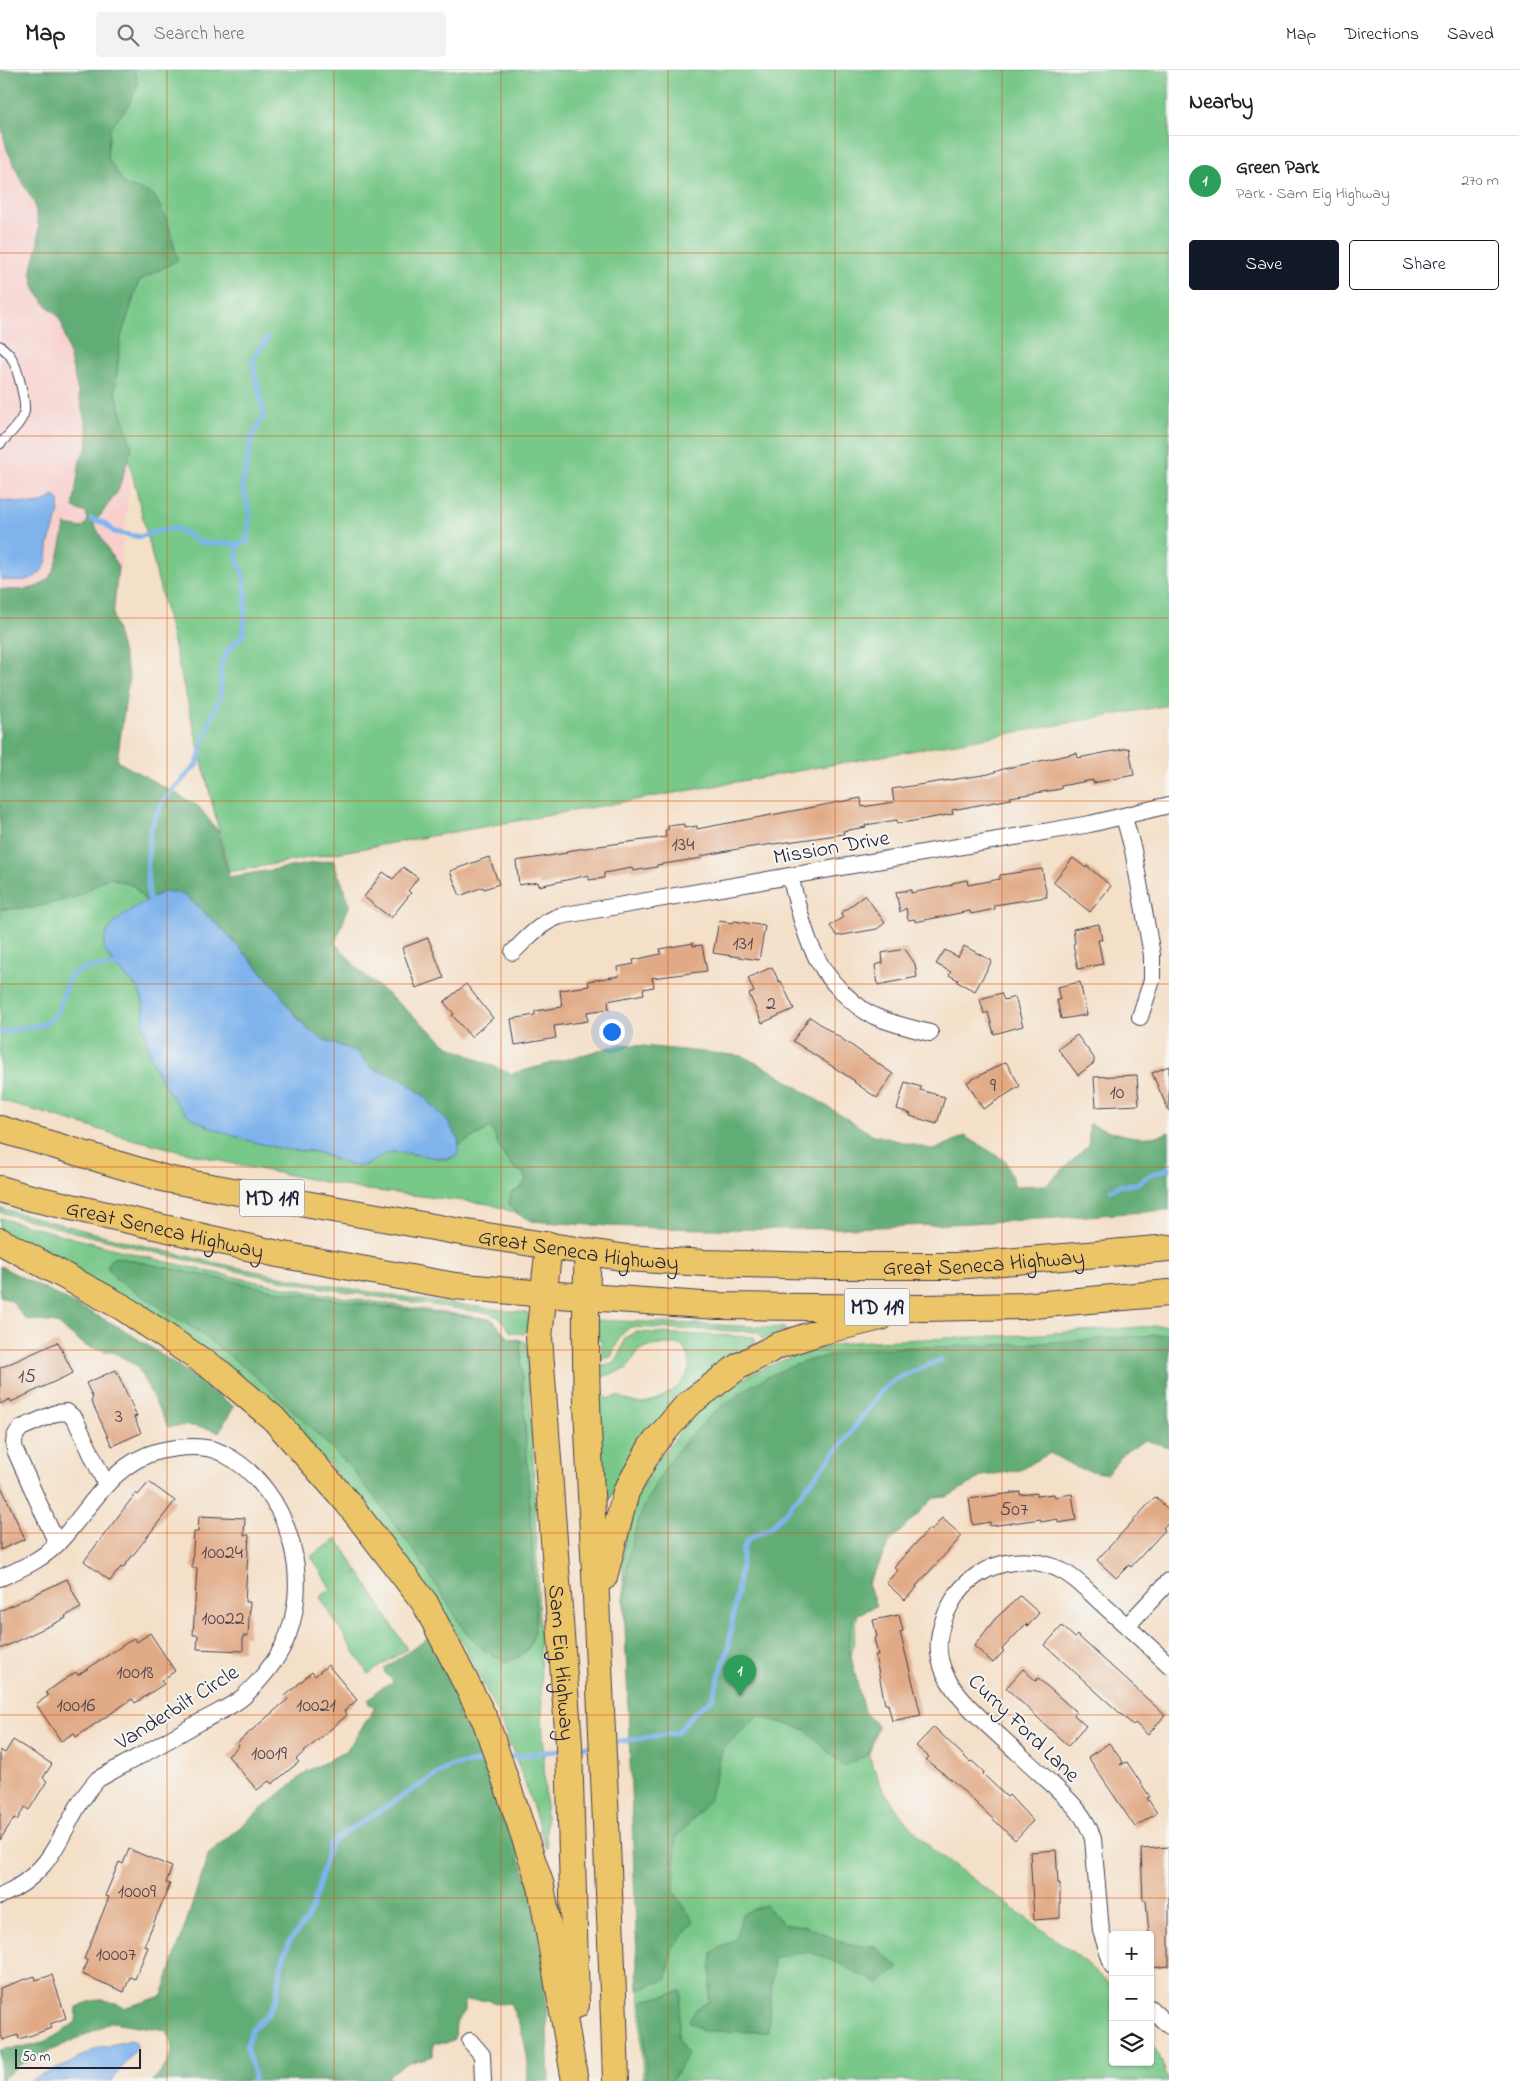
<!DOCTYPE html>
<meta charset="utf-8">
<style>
:root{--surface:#fff;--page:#f2f2f2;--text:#222;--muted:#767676;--line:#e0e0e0;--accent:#111827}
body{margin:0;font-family:"Indie Flower",sans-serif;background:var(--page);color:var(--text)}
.controls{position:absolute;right:15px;bottom:15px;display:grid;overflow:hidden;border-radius:5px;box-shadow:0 1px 4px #0004}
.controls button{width:45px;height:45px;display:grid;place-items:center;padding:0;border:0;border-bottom:1px solid var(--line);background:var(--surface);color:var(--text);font:25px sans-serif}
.scale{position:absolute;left:15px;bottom:12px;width:126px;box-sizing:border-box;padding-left:5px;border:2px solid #22223b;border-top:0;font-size:14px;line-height:18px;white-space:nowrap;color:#22223b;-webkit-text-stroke:4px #f6f6f2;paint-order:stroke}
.you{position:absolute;left:611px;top:961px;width:18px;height:18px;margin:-12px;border:4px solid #fff;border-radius:50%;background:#1a73e8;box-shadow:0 0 0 8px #1a73e833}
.badge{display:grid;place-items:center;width:32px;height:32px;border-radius:50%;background:var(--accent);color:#fff;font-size:16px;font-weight:700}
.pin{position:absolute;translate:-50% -41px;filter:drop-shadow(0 1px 2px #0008)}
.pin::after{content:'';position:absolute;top:26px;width:18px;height:15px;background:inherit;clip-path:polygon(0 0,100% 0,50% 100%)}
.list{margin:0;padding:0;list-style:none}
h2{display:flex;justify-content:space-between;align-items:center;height:65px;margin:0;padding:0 20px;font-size:21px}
h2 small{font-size:16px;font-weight:400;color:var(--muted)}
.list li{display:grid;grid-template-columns:32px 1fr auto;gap:15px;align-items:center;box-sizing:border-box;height:90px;padding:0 20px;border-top:1px solid var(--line)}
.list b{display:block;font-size:19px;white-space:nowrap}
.list p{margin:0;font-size:16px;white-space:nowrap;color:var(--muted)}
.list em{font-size:16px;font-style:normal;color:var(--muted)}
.actions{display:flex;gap:10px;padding:15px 20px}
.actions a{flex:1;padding:11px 0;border:1px solid var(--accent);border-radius:5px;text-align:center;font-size:18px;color:var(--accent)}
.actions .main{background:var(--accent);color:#fff}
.icon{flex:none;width:28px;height:28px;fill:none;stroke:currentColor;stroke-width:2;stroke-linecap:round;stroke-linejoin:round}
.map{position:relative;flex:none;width:1169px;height:2011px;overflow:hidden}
header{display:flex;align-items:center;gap:30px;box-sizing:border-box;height:70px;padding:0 25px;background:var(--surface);border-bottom:1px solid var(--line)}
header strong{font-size:24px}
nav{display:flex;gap:28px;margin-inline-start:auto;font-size:18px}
.search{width:350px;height:45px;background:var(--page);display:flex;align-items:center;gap:12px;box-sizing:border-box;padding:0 18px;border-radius:5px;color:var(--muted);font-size:19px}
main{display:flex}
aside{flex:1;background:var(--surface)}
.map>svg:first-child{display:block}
.built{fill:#f7d0cd}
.green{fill:#78c889;stroke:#4d7562;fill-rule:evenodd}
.forest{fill:#62ac75;stroke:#426758}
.water{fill:#7eb3ec;stroke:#506a94}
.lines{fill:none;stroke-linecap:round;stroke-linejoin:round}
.stream{stroke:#7eb3ec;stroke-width:5}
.building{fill:#e1aa86}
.lane-casing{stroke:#423e50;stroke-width:11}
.street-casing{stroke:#423e50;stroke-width:18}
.primary-casing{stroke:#423e50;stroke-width:28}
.lane{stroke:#fff;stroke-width:9}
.street{stroke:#fff;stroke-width:16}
.primary{stroke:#edc569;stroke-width:26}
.grid{fill:none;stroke:#d45411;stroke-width:1;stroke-opacity:0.55}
.labels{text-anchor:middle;stroke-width:4;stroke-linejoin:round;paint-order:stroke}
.number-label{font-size:20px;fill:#52444e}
.shield{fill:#f6f6f2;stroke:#626272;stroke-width:1}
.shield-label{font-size:21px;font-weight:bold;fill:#22223b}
.street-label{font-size:22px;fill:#22223b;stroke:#f6f6f2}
</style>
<header>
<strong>Map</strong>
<div class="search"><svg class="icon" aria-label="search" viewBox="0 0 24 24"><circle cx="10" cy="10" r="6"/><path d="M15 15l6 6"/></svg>Search here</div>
<nav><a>Map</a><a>Directions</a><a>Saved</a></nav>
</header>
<main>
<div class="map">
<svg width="1169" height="2011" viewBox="0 0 1169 2011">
<rect width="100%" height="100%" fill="#f6f6f2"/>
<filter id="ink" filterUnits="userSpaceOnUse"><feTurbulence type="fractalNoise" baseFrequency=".02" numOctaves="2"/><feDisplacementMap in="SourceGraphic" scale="10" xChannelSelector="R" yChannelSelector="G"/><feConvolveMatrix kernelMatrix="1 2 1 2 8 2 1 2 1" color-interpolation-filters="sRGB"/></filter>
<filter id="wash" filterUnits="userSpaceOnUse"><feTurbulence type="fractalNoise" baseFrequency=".0096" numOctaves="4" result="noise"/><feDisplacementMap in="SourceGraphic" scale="20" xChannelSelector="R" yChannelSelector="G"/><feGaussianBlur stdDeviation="1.12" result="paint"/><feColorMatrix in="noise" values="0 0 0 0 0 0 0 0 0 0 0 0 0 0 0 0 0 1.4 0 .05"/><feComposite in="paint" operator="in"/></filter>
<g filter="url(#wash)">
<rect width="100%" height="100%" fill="#f4dfc7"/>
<polygon class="built" points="0,0 21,0 131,406 108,594 0,625"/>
<g class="green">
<polygon points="34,0 1169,0 1169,635 229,802"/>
<path d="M109 807 134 816 146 831 125 844 116 896 137 917 145 936 144 956 154 998 166 1015 265 1074 290 1080 316 1082 348 1095H367L382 1084 396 1082 426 1085 447 1090 456 1086 459 1075 491 1057C499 1074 505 1095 523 1103L526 1110 509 1134 516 1143 490 1134 360 1119 238 1095 124 1067 0 1030V839L31 838 76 827Z"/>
<path d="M0 1138C89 1162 178 1186 269 1204 354 1221 440 1233 527 1243L529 1245 527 1262 522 1264 511 1262 500 1248 489 1243C403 1231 317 1219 232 1200 154 1183 77 1163 0 1142Z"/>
<path d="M0 1148C84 1171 168 1194 253 1211 332 1227 412 1238 492 1249L509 1268 521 1270 527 1273 533 1384 547 1778 546 1779 544 1773C523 1700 495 1631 457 1564L455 1565 327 1392 0 1165ZM115 1187 279 1221 375 1236 487 1249 495 1253 507 1268 520 1271 533 1487 420 1490C398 1459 377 1427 352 1399 285 1323 203 1260 116 1209Z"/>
<polygon points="597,1250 784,1258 786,1260 762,1269 758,1262 630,1257 621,1265 611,1287 602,1289 601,1270 594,1270"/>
<path d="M1169 1255V1354L1000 1384 920 1437 888 1476 867 1516 858 1542 851 1587 861 1666 881 1716 902 1747 933 1780 1078 1886 1113 1918V1992H1150V1971L1161 1990 1169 2011H643L623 1505C623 1490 623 1474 626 1460 632 1427 652 1394 674 1370 682 1359 691 1347 701 1338 744 1301 797 1281 853 1272L1023 1265Z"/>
<path d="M635 1262 754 1267 756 1272 714 1298 674 1331 619 1409 605 1440 595 1296 613 1294 620 1284 625 1268ZM666 1274H677L684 1278C703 1305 668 1329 643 1333 633 1335 626 1328 617 1326L608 1329 600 1322V1308L626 1299 629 1296 638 1281 646 1277Z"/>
<polygon points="337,1469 358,1501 354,1504 359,1502 407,1579 368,1604 320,1527 331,1519 311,1486"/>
</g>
<g class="forest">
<path d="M0 0H134L138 14 128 36 110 59 107 87 124 114 154 125 167 150 178 190 139 211 121 267 115 320 132 377 118 421 94 454 118 497 113 547 129 606 117 691 198 736 217 760 229 807 333 790 350 834 335 873 360 901 450 977 511 1004 623 974 742 986 770 1000 871 1064 934 1080 965 1066 1006 1091 1015 1116 1046 1115 1089 1075V1054C1116 1063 1142 1074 1169 1062V1140C957 1156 743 1168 531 1151L516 1143 509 1134 511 1123 521 1118 526 1110 523 1103C504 1094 499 1076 491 1057L459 1075 458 1069 448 1052 423 1025 403 1010 372 998 357 982 322 969 307 959 264 904 225 862 186 826 149 828 146 831 134 816 109 807 76 827 31 838 0 839V519C55 525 56 501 65 455L82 458 88 451 86 443 73 438 80 390 88 375 87 359 62 254 58 246 46 235 35 219 31 201 38 176 39 157 34 132 21 110 7 79 0 51Z"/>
<path d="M115 1187 279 1221 375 1236 487 1249 495 1253 507 1268 520 1271 536 1546C534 1570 531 1587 504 1592L483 1579 466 1563 420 1490 389 1446 352 1399 299 1346 252 1303 199 1262 116 1209 107 1197 109 1191Z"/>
<path d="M0 1196 123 1259 186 1301 234 1337 219 1362C201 1356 187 1354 168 1357L137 1296 115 1283 86 1276 56 1253 25 1249 12 1231 0 1226Z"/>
<path d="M1169 1264V1377L1145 1370 1125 1382 1107 1404 1077 1398 1050 1383 1020 1400 983 1406 947 1427 934 1428 902 1460 888 1469 878 1497 867 1511 876 1536 854 1546 848 1574 864 1642 878 1656 869 1684 843 1696 806 1660 759 1646 723 1678 709 1731 676 1768 674 1822 694 1851 672 1880 667 1909 638 1920 625 1543C625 1527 625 1510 628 1494 641 1398 722 1314 814 1289 864 1275 917 1278 968 1276 1035 1274 1102 1269 1169 1264Z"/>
<path d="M431 1566 462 1623 531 1820 545 1904 549 2011H525L528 2010C528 1977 523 1962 510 1933L498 1934 488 1930 465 1931V1941L456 1953 455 1969 446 1973H433V1986L405 1994 389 2005 388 2011H153C168 1992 180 1983 165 1960L112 1952 18 1996 0 2011V1980C10 1977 21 1979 31 1976 48 1972 62 1962 76 1952L77 1937C97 1928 105 1927 124 1938L162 1926 209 1783 306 1702 346 1681 373 1641 374 1637 369 1634 368 1630 379 1619 392 1613 393 1611 384 1602 385 1598Z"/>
<polygon points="765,1835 784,1854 806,1856 849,1875 875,1876 899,1898 879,1914 841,1894 809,1882 774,1887 768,1962 702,1961 689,1951 697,1938 709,1932 712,1883 736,1868 742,1844"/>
<polygon points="682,1921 678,1968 687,1984 672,2011 646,2011 643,1931"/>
</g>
<g class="water">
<path d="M54 426 59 430C60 446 54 457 49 472 47 479 49 488 45 495 37 513 16 512 0 509V430L35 434 45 432Z"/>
<path d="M164 822H175L186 826 225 862 278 920 289 938 307 959 322 969 357 982 372 998 403 1010 423 1025 448 1052 458 1069 459 1080 456 1087C442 1091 414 1083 397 1082 381 1081 373 1096 359 1096 344 1097 331 1085 316 1082 308 1080 299 1081 290 1080 264 1076 198 1059 182 1039 162 1016 148 989 144 958 142 946 146 938 141 925 135 911 123 906 114 894 110 888 104 881 104 874 103 852 147 829 164 822Z"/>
<polygon points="132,1970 136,1973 137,1978 111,2011 29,2011 68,1994 97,1978"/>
</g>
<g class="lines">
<g class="stream">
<polyline points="91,449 104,453 114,462 140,467 156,461 176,458 202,473 237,474"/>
<polyline points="149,828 147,800 150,760 162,732 197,694 210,651 221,625 221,594 229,579 243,565 246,533 244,506 237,489 237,474 247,472 250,443 242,416 252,367 264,345 252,290 268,268"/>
<polyline points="0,962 43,955 57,943 71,904 91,897 116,896"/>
<polyline points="1111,1120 1118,1116 1136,1114 1150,1105 1169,1098"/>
<polyline points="609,1673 677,1663 693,1644 712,1629 728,1579 744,1477 749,1468 770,1458 783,1445 843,1373 881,1321 895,1309 941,1290"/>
<polyline points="577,1678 596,1675"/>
<polyline points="505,1688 561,1680"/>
<polyline points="254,2011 253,2001 246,1977 252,1959 267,1945 276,1930 282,1892 289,1872 306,1851 314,1833 330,1774 343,1764 450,1696 492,1690"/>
</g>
</g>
<g id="blocks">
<g class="building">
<polygon points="1129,678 1134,705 1124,707 1093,713 1093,710 1061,716 1061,719 1010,727 1011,729 952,740 953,744 908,752 897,753 897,750 865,755 866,757 843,761 844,764 738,779 701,786 702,788 657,795 657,797 633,801 632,798 604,803 604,808 589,810 589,805 539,816 538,812 519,815 516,791 567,783 566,781 599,776 666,767 665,760 668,760 668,756 684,754 684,758 697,756 697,759 861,728 862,737 894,732 892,719 989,704 1003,699 1077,683 1078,688"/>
<polygon points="489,787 499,814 484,819 483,817 460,826 450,801"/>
<polygon points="1073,788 1086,798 1087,796 1111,816 1090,842 1053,812"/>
<polygon points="403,797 418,808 408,821 411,823 391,848 364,827 383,802 393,809"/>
<polygon points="1042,799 1047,827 994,835 995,839 971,844 970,841 915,852 915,849 908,850 906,838 900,842 896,822 911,820 911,823 952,815 952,813 967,810 968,815 1000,809 1000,805"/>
<polygon points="865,825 885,853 877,859 837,866 830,856 843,847 840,844"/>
<polygon points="719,851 733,853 734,851 765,856 759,890 713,883"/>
<polygon points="1099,854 1102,870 1098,870 1103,894 1078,899 1073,874 1075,873 1073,859"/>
<polygon points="428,868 444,908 416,918 402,878"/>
<polygon points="693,873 693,876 702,875 707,901 652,908 654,917 643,919 644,924 608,931 609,939 587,942 588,951 554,956 556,968 515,975 511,949 535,945 535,941 562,937 560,920 589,916 588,911 619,906 618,897 634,894 633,890 661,884 660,879"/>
<polygon points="964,876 992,891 975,921 957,912 958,910 949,905 951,902 936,894 945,880 958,887"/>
<polygon points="905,879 915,894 917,907 878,915 875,895 883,893 882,883"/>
<polygon points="772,897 779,912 781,911 794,939 762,953 749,924 754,922 748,908"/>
<polygon points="1080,912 1087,945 1061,949 1057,930 1060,930 1057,917"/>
<polygon points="466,914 493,948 471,967 452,945 454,944 444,932"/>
<polygon points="1001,923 1004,930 1015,927 1023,956 994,964 988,942 984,944 980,929"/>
<polygon points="810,947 893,1004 877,1028 854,1012 855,1011 793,971"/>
<polygon points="1077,965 1094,988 1094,993 1078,1005 1058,979"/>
<polygon points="1006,992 1020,1016 983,1039 967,1012"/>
<polygon points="1169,996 1169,1042 1152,1003"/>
<polygon points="1137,1005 1139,1035 1096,1037 1094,1007"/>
<polygon points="905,1012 921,1017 920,1020 945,1027 937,1054 910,1046 911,1044 897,1039"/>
<polygon points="58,1272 73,1303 11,1332 10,1329 0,1334 0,1298"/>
<polygon points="116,1300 137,1346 134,1347 141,1363 112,1376 91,1330 93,1328 86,1313"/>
<polygon points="149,1412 175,1431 123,1498 121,1497 110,1511 84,1491 136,1423 138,1425"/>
<polygon points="0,1414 25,1469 0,1480"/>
<polygon points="1020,1422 1020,1425 1037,1423 1037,1426 1054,1424 1055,1427 1072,1424 1076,1450 1058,1453 1058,1449 1041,1452 1041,1449 990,1456 990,1452 973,1455 969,1429"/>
<polygon points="1155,1427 1169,1440 1169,1451 1163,1458 1165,1460 1131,1497 1129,1495 1116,1508 1097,1490"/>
<polygon points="199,1446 245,1448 244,1465 249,1465 245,1532 250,1532 248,1566 243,1566 243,1581 197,1579 198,1565 193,1565 197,1498 192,1498 194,1462 198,1462"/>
<polygon points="942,1448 962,1466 916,1516 917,1517 905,1530 886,1513 898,1500 894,1497 929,1459 931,1461"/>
<polygon points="67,1509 81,1538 65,1546 66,1548 0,1579 0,1541"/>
<polygon points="1020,1526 1039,1543 1028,1556 1026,1554 1002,1579 1004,1581 993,1593 974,1576 995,1549"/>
<polygon points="899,1545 903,1561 900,1562 921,1645 892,1651 888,1634 885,1634 875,1585 878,1585 874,1568 877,1567 873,1550"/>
<polygon points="1062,1556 1075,1568 1077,1565 1165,1645 1148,1665 1135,1653 1133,1655 1045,1575"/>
<polygon points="150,1563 175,1601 161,1611 164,1614 135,1633 132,1629 76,1667 74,1663 61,1671 36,1634 48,1626 46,1622 76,1602 78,1605 134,1568 137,1572"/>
<polygon points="328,1595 357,1630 344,1641 347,1645 296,1689 299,1692 272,1714 269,1711 257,1720 228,1686 239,1676 237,1673 288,1629 285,1626 312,1602 315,1606"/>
<polygon points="1023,1599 1036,1611 1038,1608 1076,1642 1074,1645 1086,1656 1068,1676 1006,1618"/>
<polygon points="934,1657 970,1692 972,1691 984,1702 983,1704 1007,1727 1009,1725 1033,1751 1015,1770 953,1711 926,1690 929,1687 916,1676"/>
<polygon points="13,1670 52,1694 43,1708 47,1711 29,1740 25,1737 17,1750 14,1748 0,1770 0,1680 5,1683"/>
<polygon points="1109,1673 1123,1692 1120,1695 1127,1692 1150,1727 1147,1728 1157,1743 1135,1757 1088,1687"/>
<polygon points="1169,1777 1169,1896 1152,1898 1146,1830 1143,1830 1141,1779"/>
<polygon points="129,1779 172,1797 166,1813 170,1814 144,1876 148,1877 135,1909 130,1907 124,1922 82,1904 88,1891 84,1889 109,1827 105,1826 119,1792 123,1794"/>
<polygon points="1056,1780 1058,1813 1060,1813 1060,1848 1034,1850 1030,1782"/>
<polygon points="52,1905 66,1948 50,1954 52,1958 32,1965 19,1969 18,1965 3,1970 0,1962 0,1918 35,1906 36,1910"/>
</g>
</g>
</g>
<g filter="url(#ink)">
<use href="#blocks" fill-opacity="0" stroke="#423e50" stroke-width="1"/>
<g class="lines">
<defs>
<path id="lane" d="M0 276C4 279 8 282 11 287 17 296 27 334 24 343 20 355 8 365 0 374"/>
<g id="street">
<polyline points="1124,747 1133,780 1152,885 1152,910 1140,947"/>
<path d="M790 806C802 851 808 889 843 923 853 932 862 941 874 946 892 954 911 958 930 963"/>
<path d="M513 882C527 868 540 853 560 846L1090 754 1169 735"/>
<path d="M57 1474 15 1380C13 1371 14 1365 21 1358L56 1343 67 1342 75 1349 106 1415"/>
<path d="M0 1508C20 1499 42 1490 58 1473 90 1440 111 1393 159 1381 178 1377 205 1374 222 1383 294 1419 319 1524 275 1590 266 1603 255 1616 243 1627 231 1637 214 1644 200 1652 167 1671 133 1690 98 1709 59 1751 63 1799 0 1826"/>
<polyline points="1127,1556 1169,1511"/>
<path d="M1113 1897 1101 1861 1093 1769C1086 1745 1070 1731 1053 1715 1033 1697 1014 1679 994 1661 954 1624 918 1590 952 1532 964 1510 988 1495 1013 1492 1030 1490 1048 1493 1064 1502 1077 1509 1088 1521 1099 1531 1122 1552 1146 1573 1169 1595"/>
<polyline points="1150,1938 1169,1956"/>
<polyline points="470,1971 482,1985 483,2011"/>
</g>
<g id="primary">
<path id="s1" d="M0 1059 166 1109 461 1162 627 1188 704 1193 821 1196H956L1169 1178"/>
<path id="s2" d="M0 1119 23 1126 278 1184 455 1216 544 1224 717 1236 924 1238 1022 1236 1169 1223"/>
<polyline points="0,1171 122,1237 220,1303 274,1349 348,1433 425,1533 486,1652 541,1816 575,2011"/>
<path id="s3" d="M549 1175 539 1267 569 1674 576 1935"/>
<path d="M588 1183C582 1289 590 1397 595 1503 602 1673 611 1842 616 2011"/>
<polyline points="604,1507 626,1422 651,1377 687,1335 739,1296 777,1276 823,1261 881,1247"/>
</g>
</defs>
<use href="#lane" class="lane-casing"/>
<use href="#street" class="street-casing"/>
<use href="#primary" class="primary-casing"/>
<use href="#lane" class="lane"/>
<use href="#street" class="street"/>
<use href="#primary" class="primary"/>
</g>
</g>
<path class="grid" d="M167 0V2011M334 0V2011M501 0V2011M668 0V2011M835 0V2011M1002 0V2011M0 183H1169M0 366H1169M0 548H1169M0 731H1169M0 914H1169M0 1097H1169M0 1280H1169M0 1463H1169M0 1645H1169M0 1828H1169"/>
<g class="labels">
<g class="number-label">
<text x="683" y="780">134</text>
<text x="743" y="879">131</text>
<text x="771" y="939">2</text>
<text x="993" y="1021">9</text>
<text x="1117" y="1028">10</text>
<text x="27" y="1312">15</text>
<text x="119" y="1352">3</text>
<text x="1014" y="1445">507</text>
<text x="222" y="1488">10024</text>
<text x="223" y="1554">10022</text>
<text x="135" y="1608">10018</text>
<text x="76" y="1641">10016</text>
<text x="316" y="1641">10021</text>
<text x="269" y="1689">10019</text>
<text x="137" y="1827">10009</text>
<text x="116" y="1890">10007</text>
</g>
<g class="shield">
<rect x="239.5" y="1109.5" width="65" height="37" rx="4"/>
<rect x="844.5" y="1218.5" width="65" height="37" rx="4"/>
</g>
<g class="shield-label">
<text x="272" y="1135">MD 119</text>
<text x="877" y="1244">MD 119</text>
</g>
<g class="street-label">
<text transform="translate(831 776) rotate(-10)" y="8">Mission Drive</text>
<text dy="8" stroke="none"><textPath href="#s2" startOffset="170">Great Seneca Highway</textPath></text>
<text dy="8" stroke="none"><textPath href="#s1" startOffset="592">Great Seneca Highway</textPath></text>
<text dy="8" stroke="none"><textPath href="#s1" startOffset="998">Great Seneca Highway</textPath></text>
<text dy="8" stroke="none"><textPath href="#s3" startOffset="419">Sam Eig Highway</textPath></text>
<text transform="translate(176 1636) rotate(-32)" y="8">Vanderbilt Circle</text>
<text transform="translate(1025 1657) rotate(44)" y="8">Curry Ford Lane</text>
</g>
</g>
</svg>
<div class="controls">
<button>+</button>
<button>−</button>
<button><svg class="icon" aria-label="layers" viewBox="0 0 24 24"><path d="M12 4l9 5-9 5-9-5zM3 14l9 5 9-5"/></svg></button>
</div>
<div class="scale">50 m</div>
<div class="you"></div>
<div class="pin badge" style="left:740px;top:1626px;background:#2e9e5b">1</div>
</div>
<aside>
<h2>Nearby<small></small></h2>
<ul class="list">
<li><span class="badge" style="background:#2e9e5b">1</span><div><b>Green Park</b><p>Park · Sam Eig Highway</p></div><em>270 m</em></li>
</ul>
<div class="actions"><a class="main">Save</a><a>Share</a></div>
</aside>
</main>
